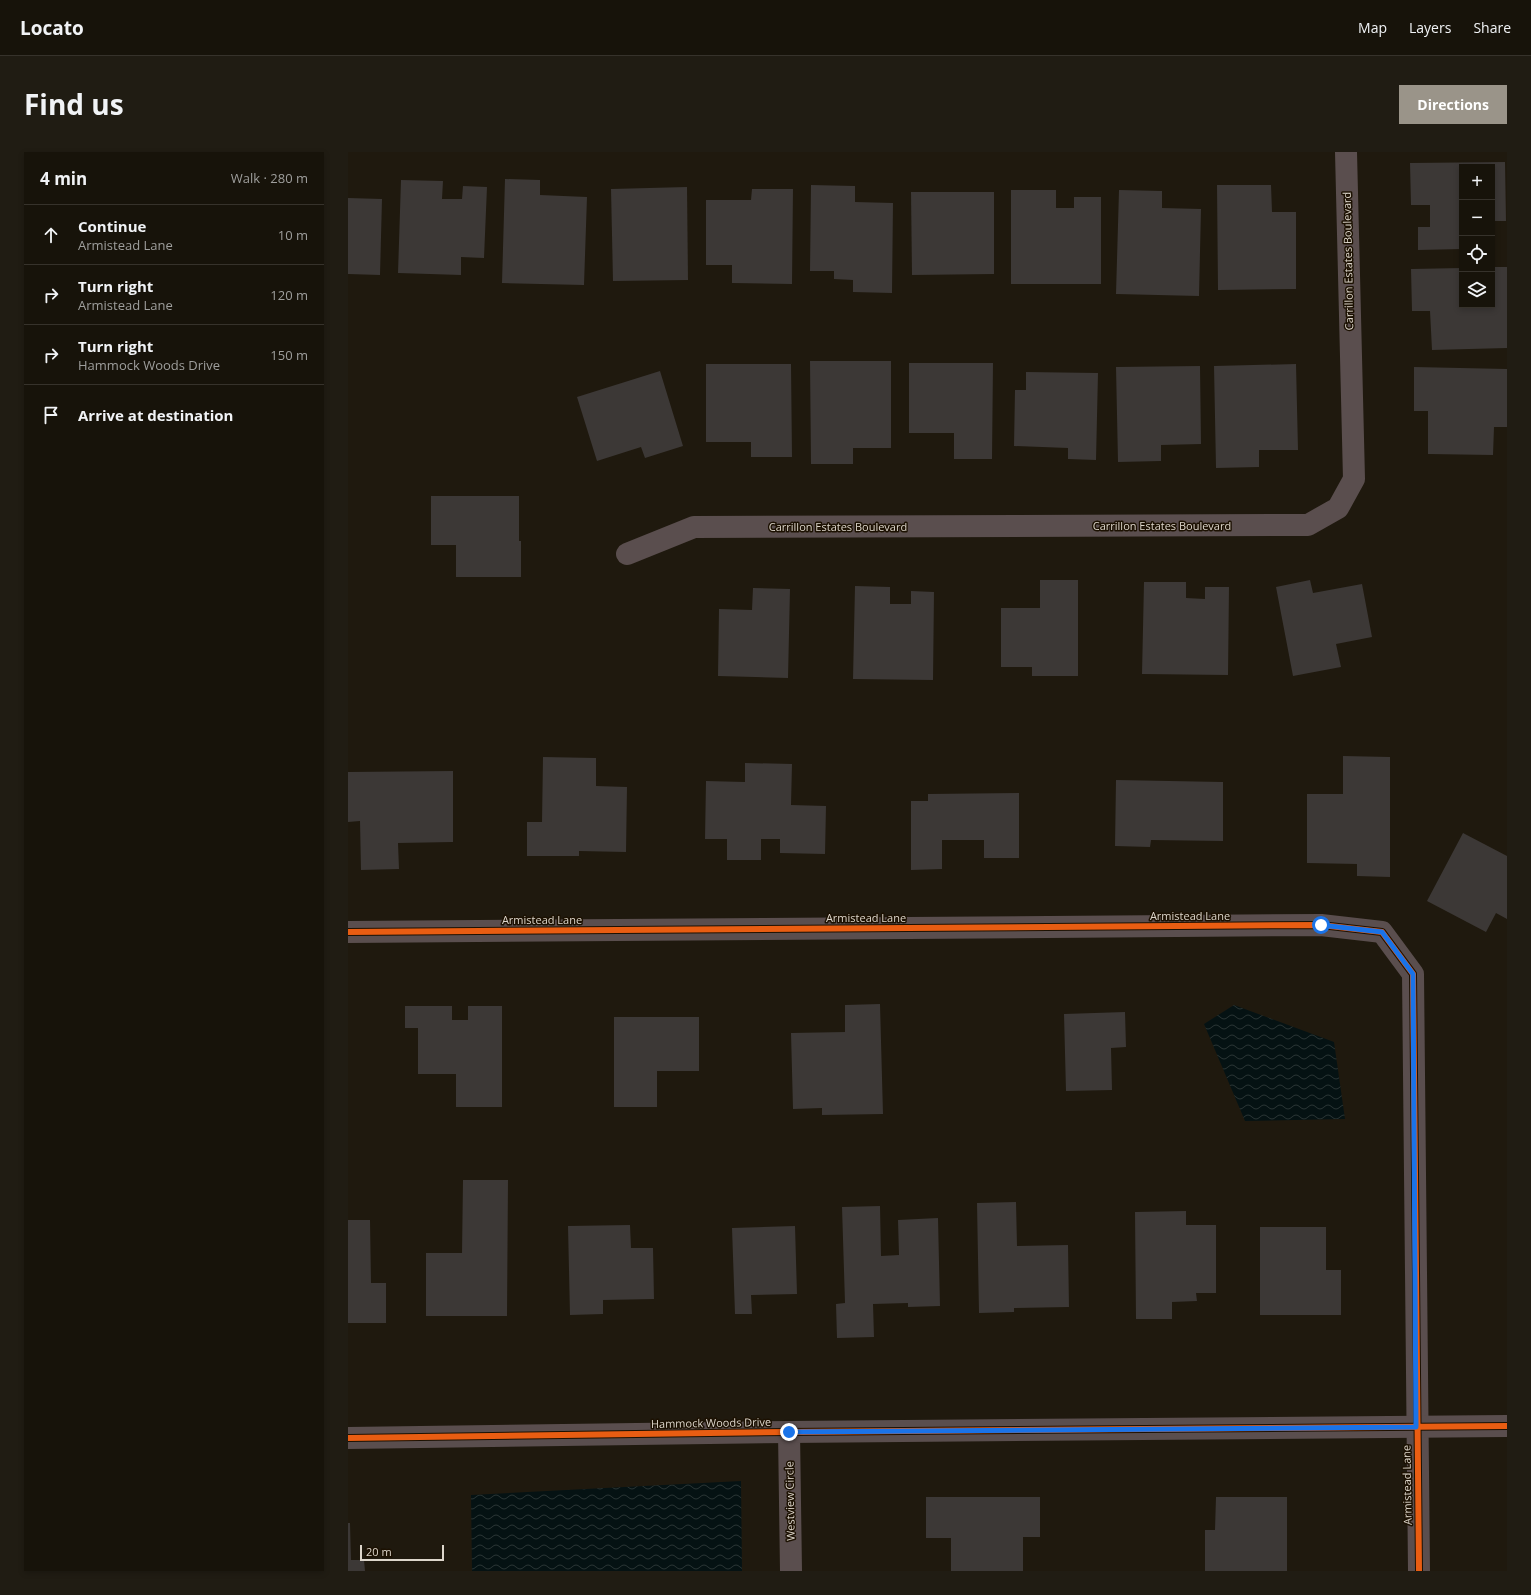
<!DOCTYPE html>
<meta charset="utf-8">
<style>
:root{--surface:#17130a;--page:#201c13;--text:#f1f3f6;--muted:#9e9e9c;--line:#36322b;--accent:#9a9489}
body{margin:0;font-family:"Open Sans",sans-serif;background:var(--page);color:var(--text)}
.controls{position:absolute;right:12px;top:12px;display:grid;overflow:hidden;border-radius:0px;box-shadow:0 2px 6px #0003}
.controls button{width:36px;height:36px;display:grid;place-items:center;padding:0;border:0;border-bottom:1px solid var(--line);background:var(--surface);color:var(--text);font:20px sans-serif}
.scale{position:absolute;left:12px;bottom:10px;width:84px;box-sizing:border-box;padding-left:4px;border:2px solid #ddd6cb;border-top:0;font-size:11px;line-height:14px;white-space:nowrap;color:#ddd6cb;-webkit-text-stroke:3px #1c1102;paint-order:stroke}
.stop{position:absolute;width:12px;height:12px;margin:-9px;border:3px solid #1a73e8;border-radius:50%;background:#fff}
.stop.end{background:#1a73e8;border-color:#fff;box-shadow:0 1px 4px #0008}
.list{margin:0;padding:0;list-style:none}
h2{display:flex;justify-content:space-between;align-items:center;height:52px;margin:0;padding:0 16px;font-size:17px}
h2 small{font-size:13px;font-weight:400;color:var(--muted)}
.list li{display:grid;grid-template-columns:26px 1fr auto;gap:12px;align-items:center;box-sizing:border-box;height:60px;padding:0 16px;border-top:1px solid var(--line)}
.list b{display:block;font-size:15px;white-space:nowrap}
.list p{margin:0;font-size:13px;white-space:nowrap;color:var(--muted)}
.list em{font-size:13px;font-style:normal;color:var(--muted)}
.icon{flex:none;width:22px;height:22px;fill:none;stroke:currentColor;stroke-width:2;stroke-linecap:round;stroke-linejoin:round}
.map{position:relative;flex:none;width:1159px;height:1419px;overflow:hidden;border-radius:0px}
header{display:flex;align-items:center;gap:24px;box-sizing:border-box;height:56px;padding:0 20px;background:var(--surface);border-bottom:1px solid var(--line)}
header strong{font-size:19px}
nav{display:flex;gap:22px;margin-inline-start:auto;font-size:14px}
.intro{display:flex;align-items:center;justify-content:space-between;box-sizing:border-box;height:96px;padding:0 24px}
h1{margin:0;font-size:28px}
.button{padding:10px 18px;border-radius:0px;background:var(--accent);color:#fff;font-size:14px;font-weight:700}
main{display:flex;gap:24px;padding:0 24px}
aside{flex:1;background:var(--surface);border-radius:0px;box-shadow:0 2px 6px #0003}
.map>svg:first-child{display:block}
.water{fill:url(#water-waves)}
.building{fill:#3c3836}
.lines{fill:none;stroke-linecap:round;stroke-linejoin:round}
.minor{stroke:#5a4e4e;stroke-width:22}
.cycleway-casing{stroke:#1c1102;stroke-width:8}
.cycleway{stroke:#e95d12;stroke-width:6}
.route{stroke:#1a73e8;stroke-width:5}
.labels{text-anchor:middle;stroke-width:3;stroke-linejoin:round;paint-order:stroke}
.street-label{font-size:11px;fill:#ddd6cb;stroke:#1c1102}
</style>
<header>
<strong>Locato</strong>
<nav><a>Map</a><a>Layers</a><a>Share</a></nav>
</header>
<div class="intro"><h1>Find us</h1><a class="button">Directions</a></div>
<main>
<aside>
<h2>4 min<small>Walk · 280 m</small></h2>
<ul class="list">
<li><svg class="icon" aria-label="ahead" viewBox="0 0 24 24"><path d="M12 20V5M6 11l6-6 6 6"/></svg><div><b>Continue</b><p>Armistead Lane</p></div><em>10 m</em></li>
<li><svg class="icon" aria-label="right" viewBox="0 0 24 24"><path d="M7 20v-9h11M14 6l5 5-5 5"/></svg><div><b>Turn right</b><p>Armistead Lane</p></div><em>120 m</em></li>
<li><svg class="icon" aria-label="right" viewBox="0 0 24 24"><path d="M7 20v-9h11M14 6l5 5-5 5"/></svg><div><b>Turn right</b><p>Hammock Woods Drive</p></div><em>150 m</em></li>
<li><svg class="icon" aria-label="arrive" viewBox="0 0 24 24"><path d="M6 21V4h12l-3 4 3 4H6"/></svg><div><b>Arrive at destination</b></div></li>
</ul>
</aside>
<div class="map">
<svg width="1159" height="1419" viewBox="0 0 1159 1419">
<defs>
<pattern id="water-waves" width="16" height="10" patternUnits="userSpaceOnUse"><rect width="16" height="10" fill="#051213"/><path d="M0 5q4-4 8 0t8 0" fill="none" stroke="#293434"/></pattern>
</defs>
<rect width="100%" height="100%" fill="#1f190e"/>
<g class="water">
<polygon points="886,853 986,890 997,967 897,969 856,872"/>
<polygon points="393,1329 394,1419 124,1419 123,1343"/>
</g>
<g class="building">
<polygon points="1157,10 1158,69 1144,69 1144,15 1114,15 1114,97 1070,98 1070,75 1082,75 1082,53 1063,53 1062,11"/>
<polygon points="157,27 192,28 192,43 239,45 236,133 154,131"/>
<polygon points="53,28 95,29 94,47 114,47 115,34 139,35 136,106 113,105 113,123 50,121"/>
<polygon points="463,33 507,34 507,50 545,51 544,141 505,140 505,128 486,127 486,119 462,119"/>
<polygon points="869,33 923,33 924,60 948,60 948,137 870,138"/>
<polygon points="339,35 340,128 265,129 263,37"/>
<polygon points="404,37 445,37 444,132 384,131 384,113 358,113 358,48 403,48"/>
<polygon points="663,38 708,38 708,56 726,56 726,45 753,45 753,132 663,132"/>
<polygon points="771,38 814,39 814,56 853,57 851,144 768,142"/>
<polygon points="563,40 646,40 646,122 564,123"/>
<polygon points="0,46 34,47 32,123 0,122"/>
<polygon points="1144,115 1159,115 1159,196 1084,198 1082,159 1064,159 1063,117 1114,116 1114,153 1144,153"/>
<polygon points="462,209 543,209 543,296 505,296 505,312 463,312"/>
<polygon points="561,211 645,211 644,307 606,307 606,281 561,281"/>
<polygon points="358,212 443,212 444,305 403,305 403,290 358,290"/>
<polygon points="948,212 950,298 911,298 911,315 868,316 866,214"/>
<polygon points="852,214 853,292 813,293 813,309 770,310 768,215"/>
<polygon points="1066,215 1159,217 1159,275 1146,275 1145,303 1080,302 1080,259 1066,259"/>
<polygon points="312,219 335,294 297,306 293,295 249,309 229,245"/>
<polygon points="678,220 750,221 748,308 720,307 720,296 666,294 667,238 678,238"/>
<polygon points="83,344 171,344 171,389 173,389 173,425 108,425 108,393 83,393"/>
<polygon points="692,428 730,428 730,524 684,524 684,515 653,515 653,456 692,456"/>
<polygon points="962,428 965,441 1014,432 1024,485 988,492 993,515 945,524 928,435"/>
<polygon points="796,430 838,430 838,446 857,447 857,435 881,435 880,523 794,522"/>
<polygon points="507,434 542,435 542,452 563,452 563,439 586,440 585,528 505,527"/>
<polygon points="405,436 442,437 440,526 370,524 371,457 404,458"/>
<polygon points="995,604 1042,605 1042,725 1009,724 1009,712 959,711 959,642 995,642"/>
<polygon points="195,605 248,606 248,634 279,635 278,700 231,699 231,704 179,704 179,670 194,670"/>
<polygon points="397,611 444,612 443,653 478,654 477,702 432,701 432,687 413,687 413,708 379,708 379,687 357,687 358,629 397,630"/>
<polygon points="105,619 105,690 50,691 51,717 13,718 12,669 0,670 0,620"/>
<polygon points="768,628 875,630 875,689 803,688 802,695 767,694"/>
<polygon points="671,641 671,706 636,706 636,688 594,688 594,717 563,718 563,649 580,649 580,642"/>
<polygon points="1115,681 1159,704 1159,767 1148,761 1138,780 1079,749"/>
<polygon points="532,852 535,962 474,963 474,956 445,957 443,881 497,880 497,853"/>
<polygon points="57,854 104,854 104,868 120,868 120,854 154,854 154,955 108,955 108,922 70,922 70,876 57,876"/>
<polygon points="777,860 778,895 763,896 764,938 718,939 716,862"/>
<polygon points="266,865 351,865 351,919 309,919 309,955 266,955"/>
<polygon points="115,1028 160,1028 159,1164 78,1164 78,1101 114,1101"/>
<polygon points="668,1050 669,1094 720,1093 721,1155 666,1156 666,1160 631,1161 629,1051"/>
<polygon points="532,1054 533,1104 551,1103 550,1068 590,1066 592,1154 560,1155 560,1151 525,1152 526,1185 489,1186 488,1152 497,1151 494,1055"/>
<polygon points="838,1059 838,1073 868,1073 868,1141 848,1141 849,1149 824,1150 824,1167 788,1167 787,1060"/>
<polygon points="0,1068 22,1068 23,1131 38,1131 38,1171 0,1171"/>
<polygon points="282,1073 283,1096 305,1096 306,1147 255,1148 255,1162 222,1163 220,1074"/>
<polygon points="447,1074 449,1142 403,1143 404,1162 387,1162 384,1076"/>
<polygon points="912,1075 978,1075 978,1118 993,1118 993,1163 912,1163"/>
<polygon points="578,1345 692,1345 692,1385 675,1385 675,1419 603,1419 603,1386 578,1386"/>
<polygon points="868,1345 939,1345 939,1419 857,1419 857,1378 867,1378"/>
<polygon points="0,1371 2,1371 3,1408 16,1408 17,1419 0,1419"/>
</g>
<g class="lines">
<g class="minor">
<polyline points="279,402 346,375 960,373 990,356 1006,327 998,0"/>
<polyline points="0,780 973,773 1034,780 1065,822 1071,1419"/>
<polyline points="441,1280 443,1419"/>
<polyline points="0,1286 441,1280 1159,1274"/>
</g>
<defs>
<g id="cycleway">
<polyline points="0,780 973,773 1034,780 1065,822 1071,1419"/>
<polyline points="0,1286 441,1280 1159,1274"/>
</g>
</defs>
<use href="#cycleway" class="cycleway-casing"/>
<use href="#cycleway" class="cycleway"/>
</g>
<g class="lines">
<polyline class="route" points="441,1280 1068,1275 1065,822 1034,780 973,773"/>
</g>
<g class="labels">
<g class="street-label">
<text transform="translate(1000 109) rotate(-91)" y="4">Carrillon Estates Boulevard</text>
<text x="814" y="378">Carrillon Estates Boulevard</text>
<text x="490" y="379">Carrillon Estates Boulevard</text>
<text x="842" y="768">Armistead Lane</text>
<text x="518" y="770">Armistead Lane</text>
<text x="194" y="772">Armistead Lane</text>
<text transform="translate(363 1271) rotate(-1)" y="4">Hammock Woods Drive</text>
<text transform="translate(1059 1333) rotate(-91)" y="4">Armistead Lane</text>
<text transform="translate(442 1349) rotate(-91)" y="4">Westview Circle</text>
</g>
</g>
</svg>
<div class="controls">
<button>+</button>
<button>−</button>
<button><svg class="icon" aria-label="locate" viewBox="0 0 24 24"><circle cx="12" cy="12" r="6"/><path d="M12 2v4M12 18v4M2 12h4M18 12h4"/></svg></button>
<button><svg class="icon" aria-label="layers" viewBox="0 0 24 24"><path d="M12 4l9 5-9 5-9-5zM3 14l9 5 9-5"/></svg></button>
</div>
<div class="scale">20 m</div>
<div class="stop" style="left:973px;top:773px"></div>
<div class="stop end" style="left:441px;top:1280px"></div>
</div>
</main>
